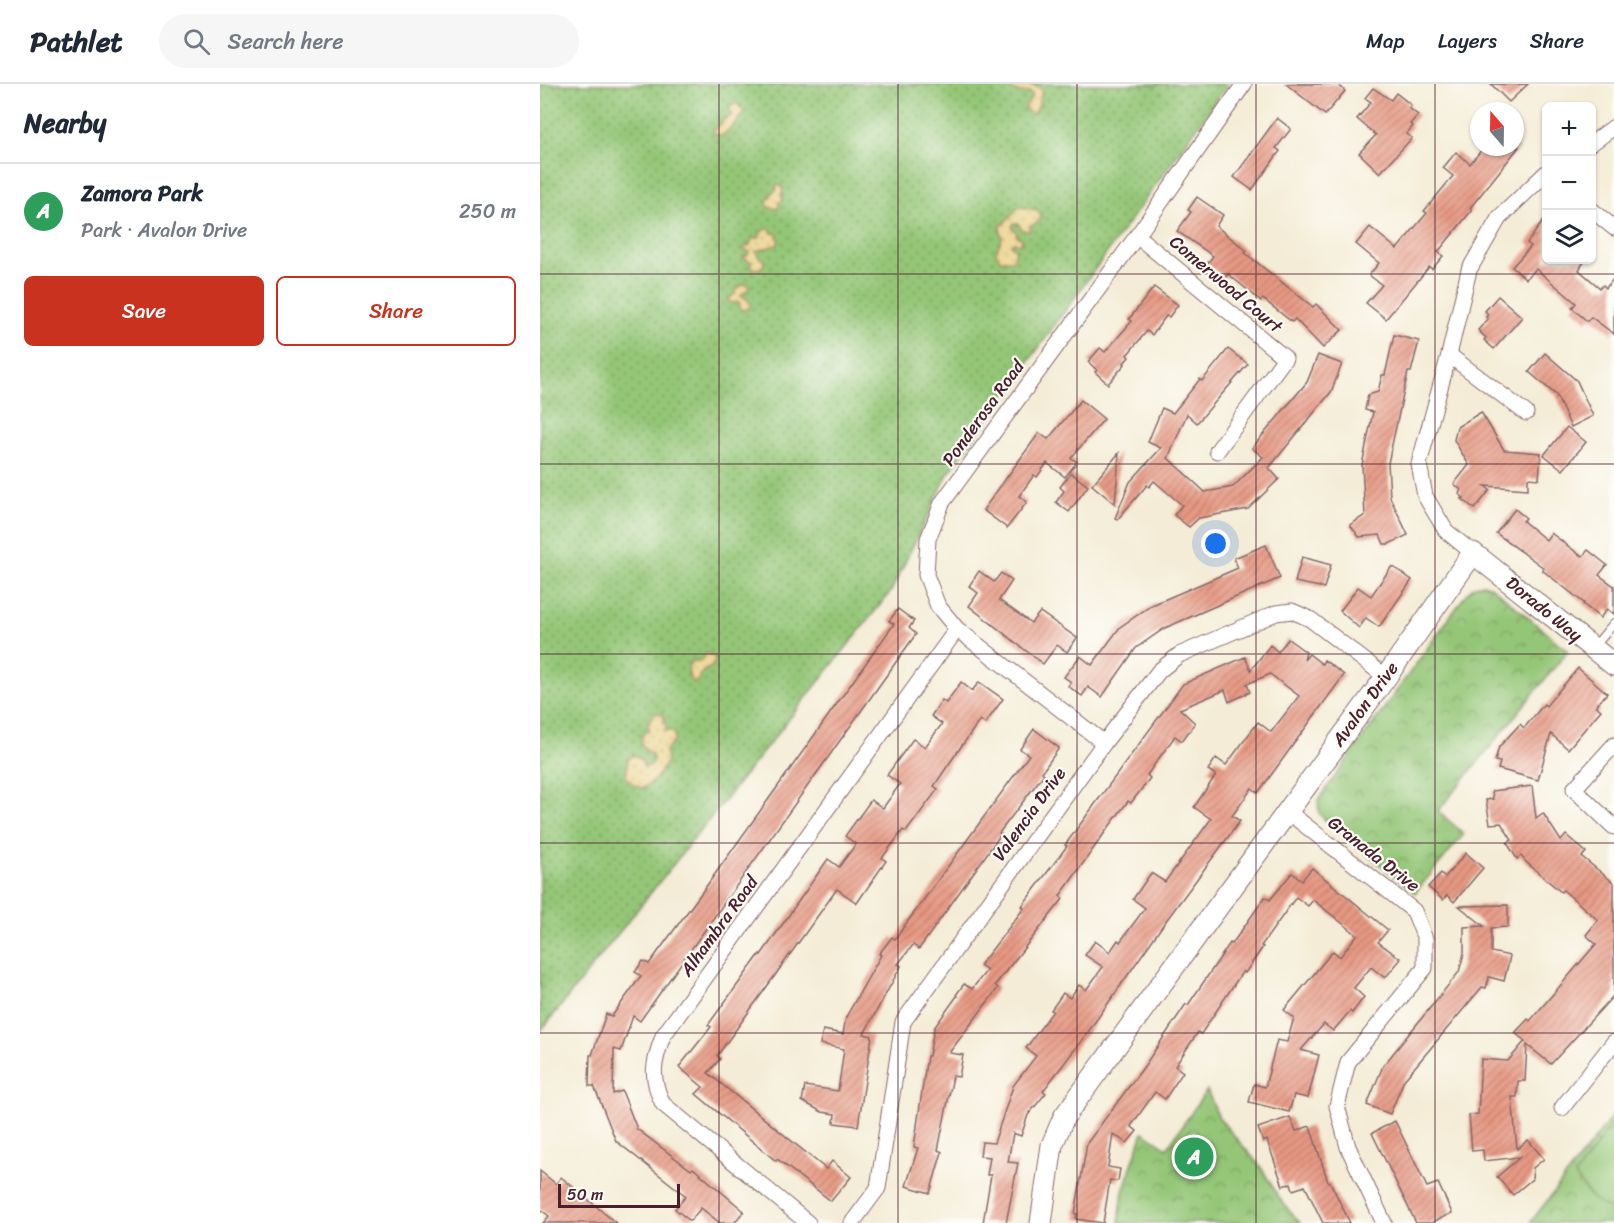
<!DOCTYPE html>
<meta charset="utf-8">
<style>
:root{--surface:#fff;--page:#f6f6f7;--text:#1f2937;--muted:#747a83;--line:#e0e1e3;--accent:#c8321e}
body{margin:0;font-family:Sriracha,sans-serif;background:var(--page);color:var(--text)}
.controls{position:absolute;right:18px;top:18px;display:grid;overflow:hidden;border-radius:9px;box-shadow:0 2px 4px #0004}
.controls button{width:54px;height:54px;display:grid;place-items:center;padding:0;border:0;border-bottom:2px solid var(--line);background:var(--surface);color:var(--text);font:30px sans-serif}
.compass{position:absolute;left:930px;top:18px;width:54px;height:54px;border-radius:50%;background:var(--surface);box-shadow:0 2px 4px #0004;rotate:340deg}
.scale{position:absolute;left:18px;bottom:15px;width:122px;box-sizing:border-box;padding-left:6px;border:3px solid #4a1f2b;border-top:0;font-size:16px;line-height:21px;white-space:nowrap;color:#4a1f2b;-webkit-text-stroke:4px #fdfcf7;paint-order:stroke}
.you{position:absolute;left:676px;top:460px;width:21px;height:21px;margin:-15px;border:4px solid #fff;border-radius:50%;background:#1a73e8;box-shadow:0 0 0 9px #1a73e833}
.badge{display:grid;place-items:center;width:39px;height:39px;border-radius:50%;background:var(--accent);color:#fff;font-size:20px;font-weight:700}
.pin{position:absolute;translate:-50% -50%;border:3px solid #fff;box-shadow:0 2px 6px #0006}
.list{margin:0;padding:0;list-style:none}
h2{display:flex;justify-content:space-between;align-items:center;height:78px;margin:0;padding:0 24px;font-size:26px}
h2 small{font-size:20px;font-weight:400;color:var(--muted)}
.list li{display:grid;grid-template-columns:39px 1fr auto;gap:18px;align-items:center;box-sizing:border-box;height:96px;padding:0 24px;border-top:2px solid var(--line)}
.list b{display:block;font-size:22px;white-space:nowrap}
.list p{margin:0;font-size:20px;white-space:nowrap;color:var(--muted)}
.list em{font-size:20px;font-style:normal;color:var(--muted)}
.actions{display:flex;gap:12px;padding:18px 24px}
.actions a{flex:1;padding:14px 0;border:2px solid var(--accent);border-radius:9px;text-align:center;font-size:21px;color:var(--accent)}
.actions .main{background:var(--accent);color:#fff}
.icon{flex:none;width:33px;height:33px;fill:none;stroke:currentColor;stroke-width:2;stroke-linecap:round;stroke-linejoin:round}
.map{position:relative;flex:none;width:1074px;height:1139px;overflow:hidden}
header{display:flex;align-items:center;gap:36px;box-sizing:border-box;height:84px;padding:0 30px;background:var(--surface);border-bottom:2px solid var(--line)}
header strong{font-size:28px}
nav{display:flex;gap:33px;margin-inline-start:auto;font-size:21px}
.search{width:420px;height:54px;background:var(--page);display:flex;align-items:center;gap:15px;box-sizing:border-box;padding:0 21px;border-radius:33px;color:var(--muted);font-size:22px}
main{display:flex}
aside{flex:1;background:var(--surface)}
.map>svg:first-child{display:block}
.grass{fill:url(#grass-dots);stroke:#6f7251;stroke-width:1.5}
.sand{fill:url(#sand-dots);stroke:#9c7c64;stroke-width:1.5}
.park{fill:url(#park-crowns);stroke:#6f7251;stroke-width:1.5}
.pitch{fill:#94c677;stroke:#6f7251;stroke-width:1.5}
.building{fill:url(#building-hatch)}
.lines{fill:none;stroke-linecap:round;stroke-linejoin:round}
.lane-casing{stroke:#866767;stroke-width:10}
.street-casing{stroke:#866767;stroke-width:17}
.secondary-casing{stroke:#866767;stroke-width:23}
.lane{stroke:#fff;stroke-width:8}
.street{stroke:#fff;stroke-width:15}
.secondary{stroke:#fff;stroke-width:21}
.grid{fill:none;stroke:#4a1f2b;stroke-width:1.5;stroke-opacity:0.55}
.labels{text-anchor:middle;stroke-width:4.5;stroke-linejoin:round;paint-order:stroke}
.street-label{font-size:18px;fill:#4a1f2b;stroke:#fdfcf7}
</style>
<header>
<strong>Pathlet</strong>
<div class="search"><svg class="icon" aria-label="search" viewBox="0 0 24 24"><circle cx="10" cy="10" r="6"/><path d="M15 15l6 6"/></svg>Search here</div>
<nav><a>Map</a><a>Layers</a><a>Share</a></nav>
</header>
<main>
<aside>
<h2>Nearby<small></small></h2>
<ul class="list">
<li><span class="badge" style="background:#2e9e5b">A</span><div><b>Zamora Park</b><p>Park · Avalon Drive</p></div><em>250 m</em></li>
</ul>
<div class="actions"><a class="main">Save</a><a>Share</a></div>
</aside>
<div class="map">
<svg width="1074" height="1139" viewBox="0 0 1074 1139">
<defs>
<pattern id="grass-dots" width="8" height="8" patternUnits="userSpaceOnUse" patternTransform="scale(1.5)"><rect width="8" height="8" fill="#94c677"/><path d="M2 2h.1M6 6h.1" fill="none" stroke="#7ba062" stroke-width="1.8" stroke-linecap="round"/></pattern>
<pattern id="sand-dots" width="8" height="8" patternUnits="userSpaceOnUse" patternTransform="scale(1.5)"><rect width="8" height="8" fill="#eeda9e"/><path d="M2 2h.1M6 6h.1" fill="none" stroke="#cebb88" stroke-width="1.8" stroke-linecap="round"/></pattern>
<pattern id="park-crowns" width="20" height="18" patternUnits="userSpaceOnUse" patternTransform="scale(1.5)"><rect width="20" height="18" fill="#94c677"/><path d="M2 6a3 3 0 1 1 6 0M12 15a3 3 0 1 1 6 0" fill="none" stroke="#7ba062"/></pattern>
<pattern id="building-hatch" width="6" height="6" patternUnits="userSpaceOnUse" patternTransform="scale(1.5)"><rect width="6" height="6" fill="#e79983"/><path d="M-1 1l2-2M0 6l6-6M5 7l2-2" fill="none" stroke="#bd7c6b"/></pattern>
</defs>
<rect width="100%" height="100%" fill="#fdfcf7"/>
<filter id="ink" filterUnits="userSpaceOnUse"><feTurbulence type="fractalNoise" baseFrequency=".0167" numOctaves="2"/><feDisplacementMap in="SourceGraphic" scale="12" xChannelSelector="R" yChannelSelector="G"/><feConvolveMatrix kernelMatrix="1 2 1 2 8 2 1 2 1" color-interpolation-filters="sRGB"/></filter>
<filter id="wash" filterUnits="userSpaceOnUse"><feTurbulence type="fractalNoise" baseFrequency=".008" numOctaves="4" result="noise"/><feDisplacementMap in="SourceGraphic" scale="24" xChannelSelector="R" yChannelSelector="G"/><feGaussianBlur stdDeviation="1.35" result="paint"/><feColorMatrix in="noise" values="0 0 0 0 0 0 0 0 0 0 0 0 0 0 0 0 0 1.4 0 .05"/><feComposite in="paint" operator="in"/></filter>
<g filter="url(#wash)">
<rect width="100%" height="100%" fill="#f4ecd6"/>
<polygon class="grass" points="0,0 688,0 408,390 351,507 0,948"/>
<g class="sand">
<path d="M471 0C478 0 501 0 502 7 502 12 498 15 499 21L493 30 487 27 485 23 493 11 490 8C484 10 476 9 470 4Z"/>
<polygon points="196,19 204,27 196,39 182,52 173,49 174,45 181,40 181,37 192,31 189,24"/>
<polygon points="240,101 243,105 241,111 243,116 239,119 238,125 228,123 227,117 231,112 230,110 236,106 236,102"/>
<path d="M482 123 497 126 501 133 497 139 490 142V147L482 146 478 139H474L472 143 477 149 476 151 483 156 479 160 474 158 471 161 476 167 473 176H460L456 168 462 154 460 144C464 137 473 132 476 125Z"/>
<polygon points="230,144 232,149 237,150 239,156 237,161 216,167 218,172 225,178 220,186 211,183 211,178 203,173 208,171 209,167 204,166 205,163 210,161 212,155 219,154 222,147"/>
<polygon points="204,200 208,201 209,205 201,211 209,217 211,220 208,225 201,226 199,218 191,219 188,215 195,210 195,206"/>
<polygon points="166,569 173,572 175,575 173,582 162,588 159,596 154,599 150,595 148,584 151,578 162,576"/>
<path d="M115 629 122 630 126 642 124 647H133C138 658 132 659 125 667L127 676C122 687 114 699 102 704L92 700 90 696 86 694 88 675 94 671 101 675 104 684 111 681 113 676 112 670 107 667 101 659 103 650 109 646 108 638Z"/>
</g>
<g class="park">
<polygon points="943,500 952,503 1028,567 898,727 924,750 875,809 784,735 779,729 778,716 927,509 934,502"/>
<polygon points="667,1006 679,1034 720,1082 742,1118 760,1139 579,1139 583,1107 603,1048 627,1064"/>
<polygon points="1074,1030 1074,1139 990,1139"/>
</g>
<path class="pitch" d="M1074 1037V1127C1053 1118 1047 1110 1035 1091Z"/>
<g id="blocks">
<g class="building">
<polygon points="746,0 797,0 805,7 785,31"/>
<polygon points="951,0 988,0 969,18"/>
<polygon points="833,4 851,16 856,9 871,21 869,24 878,31 870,40 873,42 866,50 872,54 840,89 819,69 836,51 817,35 831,18 825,14"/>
<polygon points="737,34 751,45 736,64 740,67 712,106 694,93"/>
<polygon points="944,63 979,63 930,124 932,126 898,168 903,172 892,185 889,183 846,235 826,219 842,201 829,191 839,179 816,160 830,143 857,165 887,129 884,127 913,92 903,84 916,68 930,80"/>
<polygon points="657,113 683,131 676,142 707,167 705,169 773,223 776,220 802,246 783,264 755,235 752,238 723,215 721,217 688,190 685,194 667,180 673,172 637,147 651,128 648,126"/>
<polygon points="1006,133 1006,176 1045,176 1039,186 1060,204 1063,201 1066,204 1074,194 1074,250 1051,233 1047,237 1032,224 1036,219 996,185 986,195 972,183 991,162 987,159"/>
<polygon points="614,203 638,221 629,233 626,232 612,251 607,247 587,271 589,273 584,279 585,280 568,300 555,288 557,286 548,278 560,264 565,268 592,237 589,235"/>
<polygon points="958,212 982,233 954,265 944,256 946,254 938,246 948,235 946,233 948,230 945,227"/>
<polygon points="854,251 879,257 871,288 868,288 848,379 850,413 868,451 849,460 844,460 840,451 819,453 810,441 825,431 822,381 833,328 825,326 828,311 838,308 842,291 845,291"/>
<polygon points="688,265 708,280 657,339 647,330 628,374 665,408 693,403 723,373 712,364 767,298 778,271 802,280 791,308 729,384 739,395 708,425 659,434 649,443 634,431 642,421 614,397 609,403 607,401 578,435 575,434 590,398 621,364 608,358 622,324 633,329 660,295 662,297"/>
<polygon points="1005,269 1037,297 1053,332 1031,343 1016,311 989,288"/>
<polygon points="541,316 564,335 531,374 537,378 525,393 507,379 497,393 494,391 479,412 487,418 467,444 443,426 499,349 508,355"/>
<polygon points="941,328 964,366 1001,369 999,395 988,394 988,405 945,402 950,406 935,425 922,415 924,414 919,410 921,406 914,400 929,381 914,356 917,343"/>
<polygon points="1027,343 1046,358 1023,386 1004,371"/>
<polygon points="579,369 577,396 575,420 552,401"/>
<polygon points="531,389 548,402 529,428 516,418 524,407 520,403"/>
<polygon points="975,425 986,434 983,437 1006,456 1011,449 1040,471 1043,472 1048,466 1067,481 1059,491 1074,502 1074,530 1067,525 1060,534 1043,520 1044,519 1002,486 1004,484 956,449"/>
<polygon points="726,461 740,494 625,544 596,564 562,613 548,603 542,612 528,602 531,598 524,593 540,572 552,581 580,543 612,521 698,484 694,474"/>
<polygon points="762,473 791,481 784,504 755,498"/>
<polygon points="852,482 872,496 839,543 826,534 819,544 800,527 818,503 831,512"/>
<polygon points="439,487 454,498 461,489 472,497 459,516 491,539 500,528 537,554 527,568 517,561 503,580 429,522 438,509 429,502"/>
<polygon points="358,525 374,537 369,544 376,550 100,937 93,932 81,967 74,965 73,1010 82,1007 97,1045 151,1086 153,1084 204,1127 194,1139 180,1139 161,1124 150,1137 135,1125 146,1112 76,1057 54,1002 49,1002 50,971 52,971 66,930 72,932 101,892 95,888 103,877 109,880 165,804 354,540 349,537"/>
<polygon points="748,555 766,568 764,576 769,570 782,580 784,576 804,591 718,709 712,704 692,732 700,737 625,838 548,948 503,1007 506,1009 488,1031 481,1052 473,1049 468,1078 478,1079 466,1139 443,1139 451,1091 447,1091 450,1073 440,1072 442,1058 454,1059 473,1002 496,972 486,964 513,927 511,926 523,909 530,914 539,901 546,906 563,883 545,871 555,857 570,868 578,856 580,858 605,824 593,815 611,789 625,798 671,735 654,723 676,691 668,686 676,674 686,681 718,638 731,648 759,612 730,590 707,600 710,608 689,618 685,606 640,625 655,639 642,657 635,652 607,691 610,694 591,719 588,717 563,751 520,812 523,815 455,901 458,904 409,969 423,971 419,993 413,992 398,1066 402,1068 390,1109 366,1102 378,1064 374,1063 387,972 389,972 394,944 417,912 416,911 424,900 432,905 447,886 440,881 484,824 482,822 527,762 525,761 643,600 705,573 711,586 730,561 738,568"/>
<polygon points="1038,584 1067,609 1056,622 1061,626 1028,665 1011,650 998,696 958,685 960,678 955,677 959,663 980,640 984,644 1004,620 1006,622"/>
<polygon points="421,598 432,607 439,598 463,615 445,640 440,636 411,677 394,702 398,705 366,748 363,746 342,774 346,777 317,819 297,805 177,972 180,975 168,989 286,1085 292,1077 311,1093 291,1117 237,1075 236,1077 156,1010 163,1003 139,983 171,943 168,941 220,870 221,871 288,775 299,783 316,760 305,752 331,716 343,724 360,700 347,691 373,655 385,663 402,640 391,632 402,616 406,619"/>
<polygon points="494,645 519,664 502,688 504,690 459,749 461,750 379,865 373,861 358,880 361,882 324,950 332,952 318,1042 294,1039 295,1030 282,1028 262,1017 265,1002 298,1007 304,965 280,960 283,946 303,950 306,933 341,871 339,870 352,853 355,855 489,671 480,665"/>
<polygon points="992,702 996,734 1003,729 1021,757 1026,751 1046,768 1042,773 1074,799 1074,911 1011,980 987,961 985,997 978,997 977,1013 972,1013 977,1065 988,1056 1004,1075 993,1084 992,1095 973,1111 957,1093 980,1073 944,1077 943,1066 932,1067 929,1031 938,1030 941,975 968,977 985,957 975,949 988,935 990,937 1056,860 1046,851 1058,836 1023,806 1021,808 986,778 981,772 977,775 967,759 972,756 961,739 950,740 946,716 953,715 952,707"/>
<polygon points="926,769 943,784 914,818 907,811 903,816 888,803 901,789 905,793"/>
<polygon points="772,784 848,846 838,858 861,875 845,894 831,883 814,904 824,913 812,929 810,927 793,947 784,940 761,966 779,971 768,1014 754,1011 749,1028 709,1018 714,1000 725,1003 737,956 747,958 754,934 744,926 793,867 800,873 817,851 773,816 768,822 756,813 721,862 723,863 705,889 703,887 661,950 658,948 635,982 643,988 625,1015 615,1008 591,1042 597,1047 587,1059 573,1050 568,1083 580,1085 578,1097 570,1096 563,1139 536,1135 537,1130 535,1130 547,1059 605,981 646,920 648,921 690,859 692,860 725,813 730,816 752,789 762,796"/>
<polygon points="968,821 968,843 951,844 951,868 970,872 964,897 949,893 946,904 942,903 864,996 850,1030 827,1021 843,982 919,888 924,869 924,843 944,842 919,822"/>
<polygon points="750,1033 756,1047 770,1042 788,1098 790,1098 810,1139 783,1139 765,1102 753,1106 751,1099 743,1102 727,1056 723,1058 718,1044"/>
<polygon points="855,1037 887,1103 898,1099 912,1129 891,1139 876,1139 832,1049"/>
<polygon points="0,1087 16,1100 21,1093 76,1139 3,1139 9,1132 0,1125"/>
</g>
</g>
</g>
<g filter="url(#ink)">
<use href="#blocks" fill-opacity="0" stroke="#866767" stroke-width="1.5"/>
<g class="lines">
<defs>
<polyline id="lane" points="1054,563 1074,539"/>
<g id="street">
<polyline points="1052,59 1074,43"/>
<polyline points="1052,126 1074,144"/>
<polyline points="597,152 745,274 677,367"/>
<polyline points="909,271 986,329"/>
<polyline points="933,469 906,447 885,412 879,380 909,271 929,186 959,134 1006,89"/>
<polyline points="564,659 417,545 398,522 386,491 388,455 402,419 597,152 704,0"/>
<polyline points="1074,661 1034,705 1074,743"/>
<polyline points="747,727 874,827 885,855 885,884 808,978 797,1022 808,1063 844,1139"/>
<polyline points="1022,1024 1074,958"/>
<path d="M268 1139 123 1020C110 993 113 979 123 952L417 545"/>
<polyline points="312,1139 338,1104 363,938 564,659 619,587 639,571 736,529 752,527 770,535 846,593"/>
</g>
<polyline id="secondary" points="501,1139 512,1061 524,1033 846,593 933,469 1074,581"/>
</defs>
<use href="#lane" class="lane-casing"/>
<use href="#street" class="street-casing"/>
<use href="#secondary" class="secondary-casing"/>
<use href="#lane" class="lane"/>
<use href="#street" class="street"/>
<use href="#secondary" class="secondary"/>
</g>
</g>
<path class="grid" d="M179 0V1139M358 0V1139M537 0V1139M716 0V1139M895 0V1139M0 190H1074M0 380H1074M0 570H1074M0 759H1074M0 949H1074"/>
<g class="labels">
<g class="street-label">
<text transform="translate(686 200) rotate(40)" y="6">Comerwood Court</text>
<text transform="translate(443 329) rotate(-54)" y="6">Ponderosa Road</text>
<text transform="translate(1004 525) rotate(39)" y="6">Dorado Way</text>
<text transform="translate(825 620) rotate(-54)" y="6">Avalon Drive</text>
<text transform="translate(489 730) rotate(-54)" y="6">Valencia Drive</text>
<text transform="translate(834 770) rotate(38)" y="6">Granada Drive</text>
<text transform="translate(179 842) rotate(-54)" y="6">Alhambra Road</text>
</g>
</g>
</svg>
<div class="controls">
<button>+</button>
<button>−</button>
<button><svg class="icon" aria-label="layers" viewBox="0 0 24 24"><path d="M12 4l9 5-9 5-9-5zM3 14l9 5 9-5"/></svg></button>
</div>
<svg class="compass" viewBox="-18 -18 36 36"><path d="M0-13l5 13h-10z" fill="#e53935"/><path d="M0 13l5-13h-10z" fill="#747a83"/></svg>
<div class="scale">50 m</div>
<div class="you"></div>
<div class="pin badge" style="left:654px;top:1073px;background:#2e9e5b">A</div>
</div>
</main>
